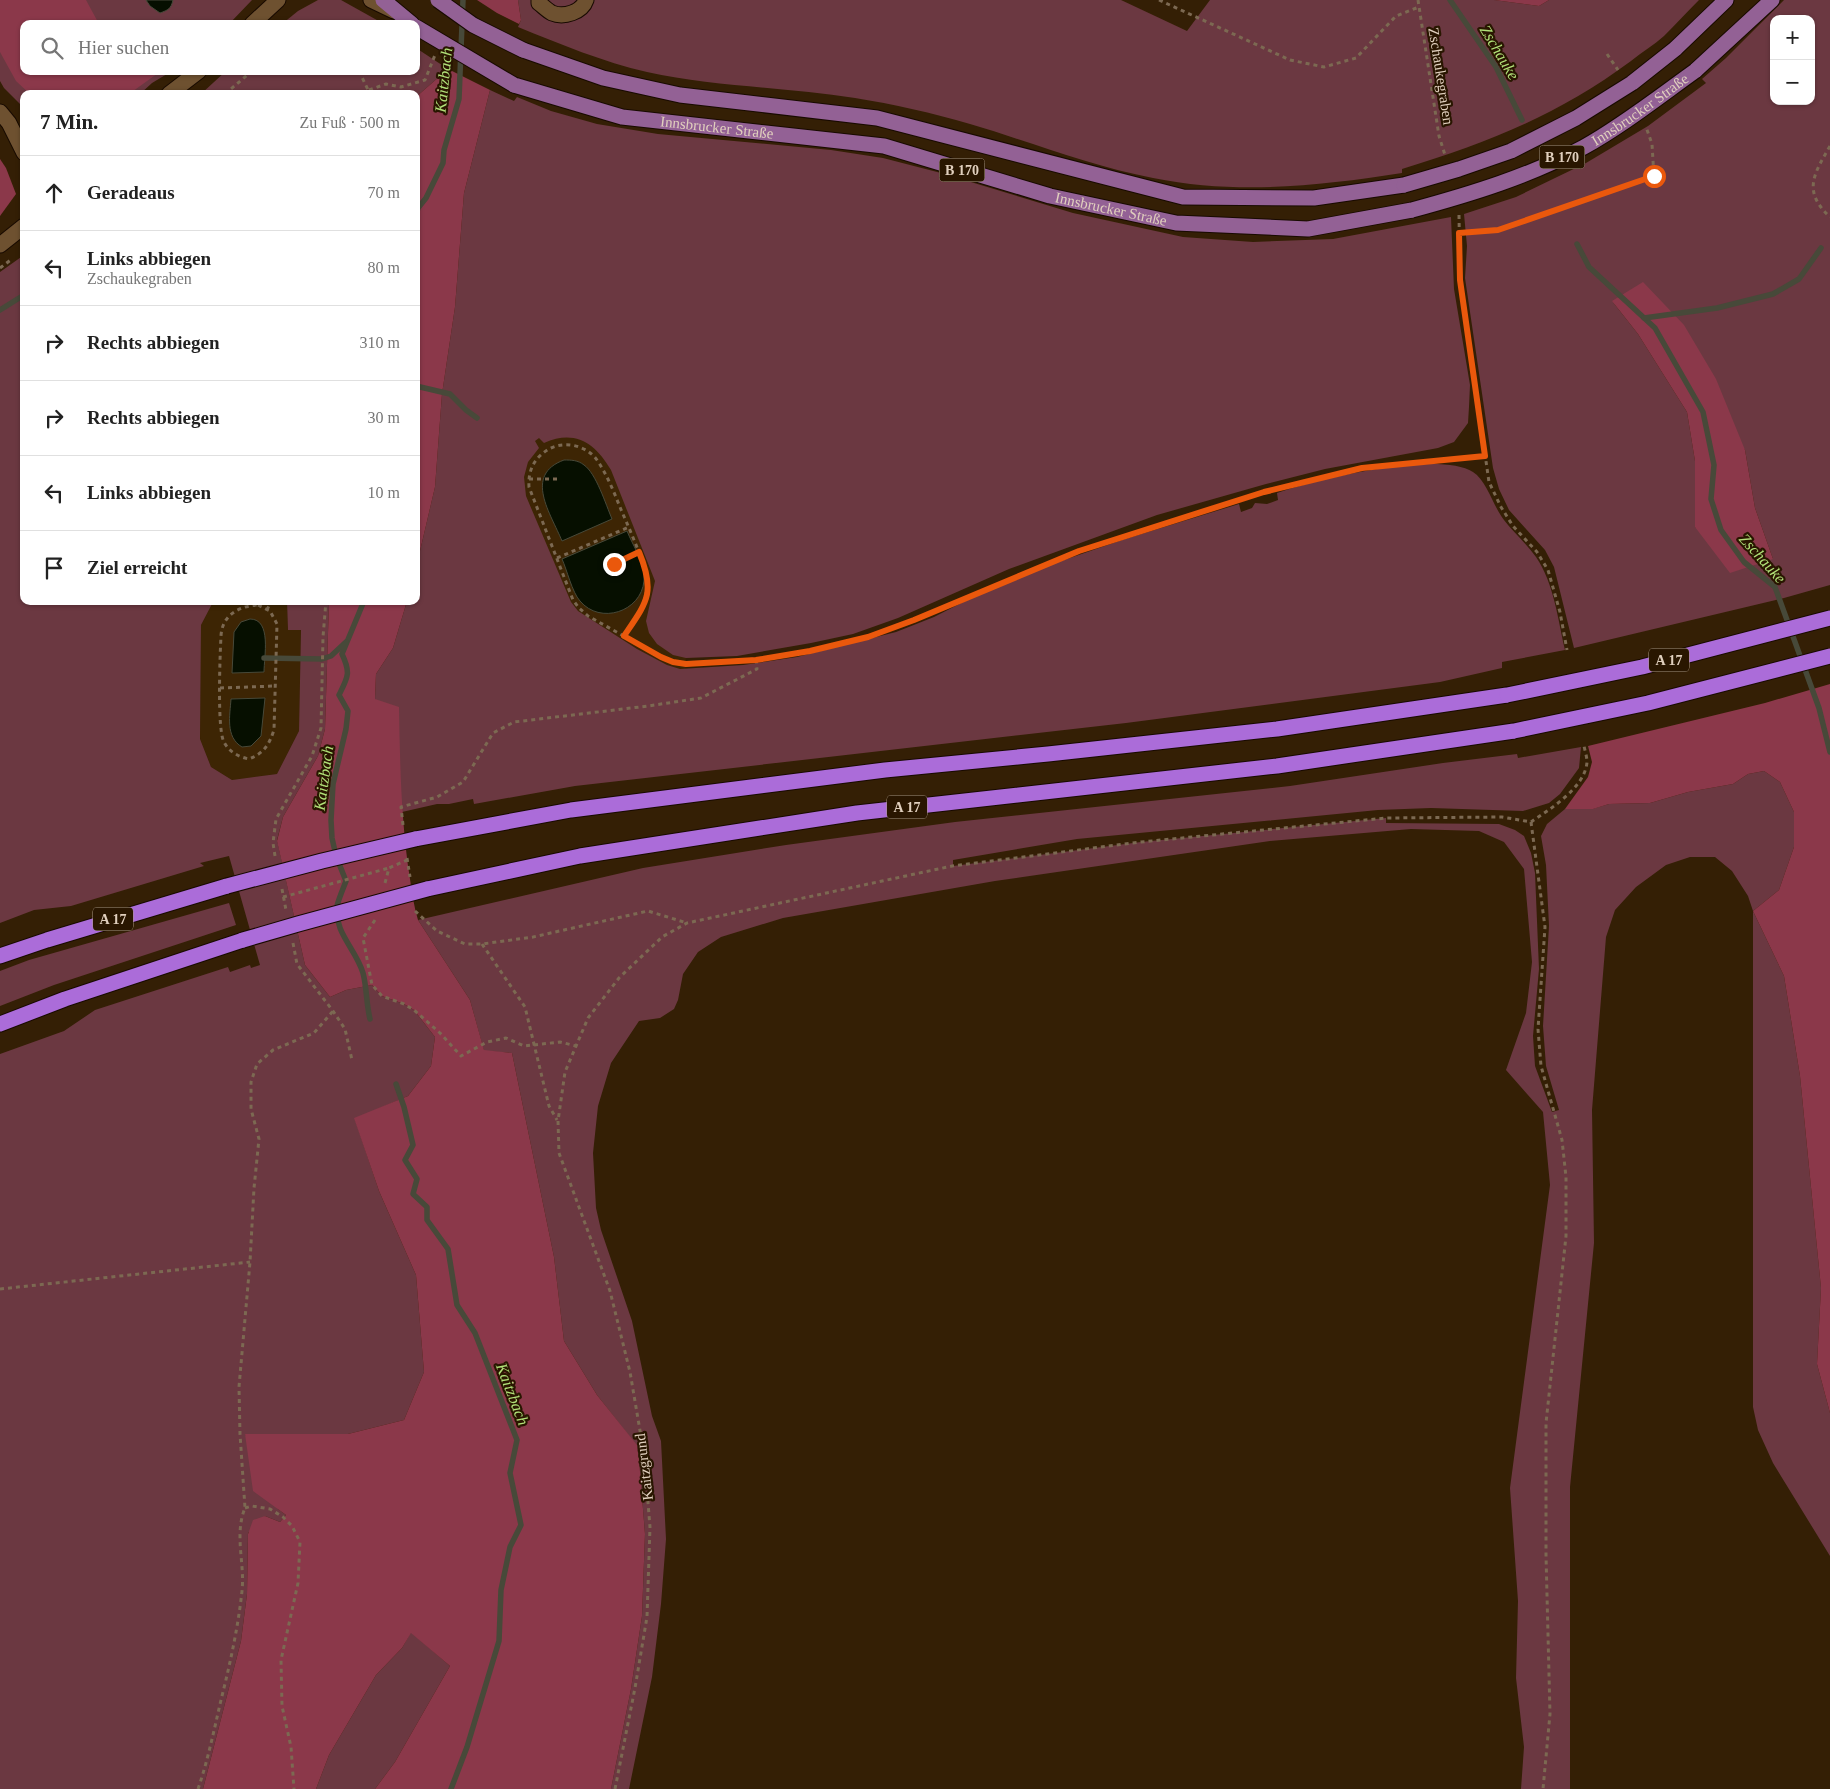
<!DOCTYPE html>
<html lang="de">
<meta charset="utf-8">
<style>
:root{--surface:#fff;--page:#f6f6f6;--text:#222;--muted:#767676;--line:#e0e0e0}
body{margin:0;font-family:"Times New Roman",serif;background:var(--page);color:var(--text)}
.controls{position:absolute;right:15px;top:15px;display:grid;overflow:hidden;border-radius:10px;box-shadow:0 1px 4px #0004}
.controls button{width:45px;height:45px;display:grid;place-items:center;padding:0;border:0;border-bottom:1px solid var(--line);background:var(--surface);color:var(--text);font:25px sans-serif}
.stop{position:absolute;width:15px;height:15px;margin:-11px;border:4px solid #ea580c;border-radius:50%;background:#fff}
.stop.end{background:#ea580c;border-color:#fff;box-shadow:0 1px 5px #0008}
.list{margin:0;padding:0;list-style:none}
h2{display:flex;justify-content:space-between;align-items:center;height:65px;margin:0;padding:0 20px;font-size:21px}
h2 small{font-size:16px;font-weight:400;color:var(--muted)}
.list li{display:grid;grid-template-columns:32px 1fr auto;gap:15px;align-items:center;box-sizing:border-box;height:75px;padding:0 20px;border-top:1px solid var(--line)}
.list b{display:block;font-size:19px;white-space:nowrap}
.list p{margin:0;font-size:16px;white-space:nowrap;color:var(--muted)}
.list em{font-size:16px;font-style:normal;color:var(--muted)}
.icon{flex:none;width:28px;height:28px;fill:none;stroke:currentColor;stroke-width:2;stroke-linecap:round;stroke-linejoin:round}
.map{position:relative;flex:none;width:1830px;height:1789px;overflow:hidden}
.search{position:absolute;background:var(--surface);box-shadow:0 1px 4px #0004;left:20px;top:20px;width:400px;height:55px;display:flex;align-items:center;gap:12px;box-sizing:border-box;padding:0 18px;border-radius:10px;color:var(--muted);font-size:19px}
.panel{position:absolute;background:var(--surface);box-shadow:0 1px 4px #0004;left:20px;top:90px;width:400px;height:515px;border-radius:10px}
.map>svg:first-child{display:block}
.built{fill:#3d2504}
.green{fill:#6b3841;fill-rule:evenodd}
.forest{fill:#8b384a}
.water{fill:#060f00;stroke:#474939}
.lines{fill:none;stroke-linecap:round;stroke-linejoin:round}
.stream{stroke:#474939;stroke-width:5.5}
.minor-casing{stroke:#180a00;stroke-width:17}
.secondary-casing{stroke:#180a00;stroke-width:17}
.primary-casing{stroke:#180a00;stroke-width:17}
.motorway-casing{stroke:#180a00;stroke-width:17}
.path{stroke:#7c6952;stroke-width:3;stroke-dasharray:4 4;stroke-linecap:butt}
.minor{stroke:#6e5130;stroke-width:15}
.secondary{stroke:#6e5130;stroke-width:15}
.primary{stroke:#936195;stroke-width:15}
.motorway{stroke:#ab6cd9;stroke-width:15}
.primary-bridge-casing{stroke:#180a00;stroke-width:17;stroke-linecap:butt}
.motorway-bridge-casing{stroke:#180a00;stroke-width:17;stroke-linecap:butt}
.primary-bridge{stroke:#936195;stroke-width:15}
.motorway-bridge{stroke:#ab6cd9;stroke-width:15}
.route{stroke:#ea580c;stroke-width:6}
.labels{text-anchor:middle;stroke-width:4.5;stroke-linejoin:round;paint-order:stroke}
.shield{fill:#291600;stroke:#a99884;stroke-width:1}
.shield-label{font-size:14px;font-weight:bold;fill:#e0cfbd}
.street-label{font-size:15px;fill:#e0cfbd;stroke:#291600}
.water-label{font-size:16px;font-style:italic;fill:#b1e178;stroke:#291600}
</style>
<div class="map">
<svg width="1830" height="1789" viewBox="0 0 1830 1789">
<rect width="100%" height="100%" fill="#341f05"/>
<g class="built">
<polygon points="549,429 612,442 686,652 685,690 589,645 515,493 519,433"/>
<polygon points="217,601 287,601 288,630 301,630 299,731 277,774 232,780 211,767 200,739 201,625 212,604"/>
</g>
<g class="green">
<polygon points="0,0 252,0 229,24 24,24 24,71 172,71 152,83 140,94 24,94 24,108 4,88 0,81"/>
<polygon points="318,0 341,0 384,24 282,24 298,11"/>
<path d="M518 0H1121L1187 31 1210 0H1494L1539 6 1549 0H1699C1687 12 1676 24 1664 36 1654 45 1642 52 1631 61 1558 115 1488 143 1402 169V173C1318 186 1238 195 1153 178 1091 166 1031 142 970 124 933 113 893 104 855 98 786 87 715 87 647 72 603 62 560 44 518 27L521 20Z"/>
<path d="M1784 0H1830V585L1784 598 1574 648 1554 567 1545 550 1509 510 1499 489 1493 468 1465 278 1467 246 1464 214 1516 197 1586 163 1648 126 1706 83 1702 79 1726 58ZM1774 19H1811V101H1774ZM1612 301 1745 450 1755 508 1773 559 1695 527V461L1687 412 1638 334Z"/>
<polygon points="416,48 448,69 416,97 416,94 201,94 226,71 416,71"/>
<path d="M490 90 514 101 517 97 551 111 597 124 658 134 831 150 883 158 941 173 1073 213 1183 237 1253 242 1333 239 1451 217 1454 289 1470 385 1469 407 1468 423 1454 442 1438 448 1325 469 1266 484 1157 515 1009 569 898 618 853 634 811 643 737 656 686 658 673 655 657 644 649 633 646 621 655 581 611 470C595 443 575 429 544 443L539 438 535 441 539 448 528 462 524 477 526 496 571 602 578 611 637 649 667 665 680 669 743 665 797 657 896 632 934 617 973 597 1041 568 1122 540 1239 504 1241 512 1252 508 1255 503 1267 504 1278 500 1277 493C1317 479 1438 450 1473 472 1487 481 1493 506 1504 520 1514 533 1526 543 1536 557 1554 583 1558 620 1565 650L1502 662V668L1440 682 1126 723 575 786 474 804 473 799 449 804H437L402 812 375 699 376 674 393 648 407 601H416V568L435 487 442 394 455 307 464 193Z"/>
<polygon points="24,255 24,601 217,601 212,604 201,625 200,739 211,767 232,780 277,774 299,731 301,630 288,630 287,601 329,601 325,729 318,756 283,817 277,840 305,965 330,997 346,990 372,985 382,996 404,1004 414,1010 435,1037 431,1066 408,1096 355,1119 379,1191 416,1275 424,1372 404,1420 348,1434 245,1434 278,1509 286,1515 280,1522 265,1516 248,1533 247,1594 241,1641 203,1789 0,1789 0,1054 64,1031 95,1010 228,967 230,972 250,965 251,968 260,965 229,856 200,863 204,866 71,906 34,910 0,923 0,272"/>
<polygon points="1581,747 1579,768 1560,794 1549,803 1523,811 1431,808 1378,810 1077,839 953,860 953,866 1141,842 1386,818 1386,823 1499,824 1515,830 1524,836 1531,853 1535,873 1539,969 1533,1036 1535,1066 1552,1112 1559,1110 1546,1066 1543,1026 1549,926 1546,865 1541,836 1547,824 1565,809 1592,809 1609,804 1650,803 1688,792 1733,784 1748,774 1764,771 1780,782 1794,812 1794,847 1779,890 1753,911 1784,976 1800,1076 1821,1288 1817,1364 1830,1413 1830,1556 1773,1463 1758,1430 1753,1407 1753,911 1748,896 1732,871 1715,857 1690,857 1666,865 1636,887 1615,910 1606,937 1592,1110 1594,1243 1570,1487 1570,1789 1521,1789 1524,1747 1516,1678 1518,1601 1510,1488 1550,1185 1543,1112 1506,1070 1526,1013 1532,962 1524,869 1504,842 1479,831 1411,829 1270,841 995,881 783,918 721,937 698,952 683,974 678,1000 674,1009 660,1018 639,1021 611,1063 598,1106 593,1153 596,1208 601,1230 632,1321 652,1416 661,1441 666,1539 661,1604 652,1677 629,1789 611,1789 631,1689 642,1616 645,1534 639,1459 637,1446 597,1395 564,1341 554,1257 512,1053 484,1051 470,1000 418,920 643,868 786,845 955,822 1290,786 1443,763 1517,754 1518,758"/>
<polygon points="229,903 236,925 54,985 0,1006 0,971 29,960"/>
<polygon points="411,1632 450,1666 395,1762 375,1789 316,1789 329,1755 376,1675 402,1648"/>
</g>
<g class="forest">
<polygon points="0,0 86,0 99,24 24,24 24,71 161,71 129,94 30,94 16,81 0,52"/>
<polygon points="477,0 518,0 521,20 519,24 497,13"/>
<polygon points="1494,0 1549,0 1539,6"/>
<polygon points="448,69 490,90 464,193 455,307 442,394 435,487 416,568 416,97"/>
<polygon points="0,159 6,168 16,194 0,216"/>
<polygon points="1643,282 1684,325 1716,379 1745,450 1755,508 1773,559 1730,573 1695,527 1695,461 1687,412 1638,334 1612,301"/>
<path d="M329 601H407L393 648 376 674 375 699 399 707C400 764 401 822 410 879 412 893 414 907 418 920L470 1000 484 1050 512 1053 554 1257 564 1341 597 1395 637 1445 639 1459 645 1534 642 1616 631 1689 611 1789H375L395 1762 450 1666 411 1633 402 1648 376 1675 329 1755 316 1789H203L241 1641 247 1594 248 1534 253 1520 265 1516 280 1522 286 1515 253 1491 245 1434H348L404 1420 424 1372 416 1275 379 1191 354 1118 408 1096 431 1066 435 1037 414 1010 404 1004 382 996 372 985 346 990 330 997 305 965 277 841 283 817 318 756 325 729Z"/>
<polygon points="1830,684 1830,1413 1817,1364 1821,1288 1800,1076 1784,976 1753,911 1779,890 1794,847 1794,812 1780,782 1764,771 1748,774 1733,784 1688,792 1650,803 1609,804 1593,809 1565,809 1588,777 1592,762 1588,746 1765,703"/>
</g>
<g class="water">
<path d="M146 0H173C171 9 168 10 160 13L150 6Z"/>
<path d="M564 460C571 460 578 460 584 465 596 473 606 505 612 519L562 541C551 514 523 475 564 460Z"/>
<path d="M627 531C633 546 646 565 644 581 641 612 600 625 580 601 572 592 567 570 562 559Z"/>
<path d="M250 619C272 619 264 657 264 672L232 673 234 632 241 622Z"/>
<path d="M265 698 261 736 251 746 242 747C225 737 230 715 231 699Z"/>
</g>
<g class="lines">
<g class="stream">
<polyline points="1450,0 1496,67 1522,120"/>
<polyline points="416,215 418,208 426,198 443,163 444,150 459,99 463,0"/>
<polyline points="416,244 416,250"/>
<polyline points="1577,244 1589,267 1655,328 1703,412 1714,465 1711,499 1721,530 1744,562 1775,587 1819,708 1830,752"/>
<polyline points="0,310 24,295"/>
<polyline points="1644,318 1717,308 1773,294 1799,279 1821,248"/>
<polyline points="416,386 450,394 466,410 477,418"/>
<path d="M364 601 342 654C351 673 348 677 339 695L348 711 346 729 333 784 331 820 332 838 336 856 346 881C343 889 339 898 337 906 334 933 356 949 363 973 367 988 366 1003 370 1019"/>
<polyline points="264,658 322,659 331,656 346,642"/>
<polyline points="396,1084 404,1107 413,1145 405,1160 417,1179 413,1194 427,1207 427,1220 448,1249 457,1305 475,1333 517,1440 510,1473 521,1525 510,1547 501,1590 499,1641 467,1747 451,1789"/>
</g>
<defs>
<g id="minor">
<path d="M539 0V3C543 6 548 11 552 13 564 18 582 12 586 0"/>
<polyline points="0,112 9,123 24,153"/>
</g>
<g id="secondary">
<polyline points="371,0 394,11"/>
<polyline points="252,24 278,0"/>
<polyline points="169,94 199,71"/>
<polyline points="0,245 24,226"/>
</g>
<g id="primary">
<polyline points="383,0 412,24"/>
<polyline points="1675,49 1726,0"/>
<polyline points="523,50 603,78 680,95 877,118 1183,197 1314,198 1404,185"/>
<polyline points="1695,71 1772,0"/>
<path id="s1" d="M514 85 622 117 884 146 1050 196 1176 223 1308 229 1412 210"/>
</g>
<g id="motorway">
<polyline points="415,839 571,810 885,770 1048,754 1277,729 1507,695"/>
<polyline points="427,889 580,856 857,813 1277,766 1514,731"/>
<polyline points="0,956 47,940 227,886"/>
<polyline points="0,1024 65,999 243,940"/>
</g>
</defs>
<use href="#minor" class="minor-casing"/>
<use href="#secondary" class="secondary-casing"/>
<use href="#primary" class="primary-casing"/>
<use href="#motorway" class="motorway-casing"/>
<g class="path">
<polyline points="1159,0 1290,60 1324,67 1356,58 1396,16 1419,7"/>
<polyline points="1418,0 1439,136 1445,155"/>
<polyline points="1607,54 1618,70"/>
<polyline points="359,71 370,94"/>
<polyline points="369,90 386,84 401,87 425,80 435,55"/>
<polyline points="225,94 252,71"/>
<path d="M1830 146C1814 174 1802 191 1830 217"/>
<polyline points="1459,215 1460,281 1489,482 1501,507 1513,526 1537,552 1548,570 1560,612 1567,650"/>
<polyline points="1459,233 1498,230 1654,177 1652,144 1646,127"/>
<polyline points="0,268 12,259"/>
<polyline points="529,479 559,479"/>
<polyline points="557,558 629,527"/>
<polyline points="614,564 639,552"/>
<path d="M258 605 270 611 277 624 274 730C269 745 264 753 249 759 239 757 229 752 224 742 217 730 220 655 221 636 222 615 239 606 258 605Z"/>
<polyline points="267,610 271,601"/>
<path d="M624 636C638 615 650 599 647 573 639 552 631 532 622 512 615 495 608 476 597 460 587 446 565 440 549 449 534 458 528 470 529 487L573 600 579 608 588 616 661 657 673 662 686 664 756 659 810 651 868 637 914 620 1079 551 1264 492 1361 468 1485 456"/>
<polyline points="220,688 275,686"/>
<polyline points="1531,822 1545,927 1538,1029 1541,1066 1562,1140 1566,1177 1566,1236 1546,1423 1546,1555 1550,1714 1543,1789"/>
<path d="M1531 822C1550 809 1585 788 1587 762 1587 757 1585 751 1584 746"/>
<polyline points="403,825 401,807 437,797 463,782 493,733 514,722 648,706 701,698 757,669 756,659"/>
<polyline points="275,856 273,843 276,819 312,756 321,728 323,637 326,601"/>
<polyline points="407,858 410,877"/>
<polyline points="385,883 389,868 407,860"/>
<polyline points="282,889 286,910"/>
<polyline points="283,897 389,868"/>
<polyline points="415,911 437,931 465,944 482,944 533,937 648,911 687,923"/>
<polyline points="375,920 363,938 372,985 382,996 404,1004 414,1010 440,1033 461,1056 487,1042 506,1038 524,1046 560,1042 576,1046"/>
<polyline points="293,943 297,964 333,1011 345,1029 352,1060"/>
<polyline points="482,944 525,1007 549,1106 557,1120"/>
<polyline points="0,1289 250,1262"/>
<polyline points="245,1508 252,1506 270,1509 283,1517 292,1526 300,1542 298,1583 281,1660 282,1706 291,1747 294,1789"/>
<path d="M198 1789C208 1760 214 1730 221 1700 230 1664 238 1628 242 1591 245 1563 234 1535 245 1508L240 1434 239 1387 250 1262 254 1188 259 1139 251 1109V1082L257 1064 273 1050 314 1033 333 1011"/>
<polyline points="615,1789 635,1688 647,1617 650,1527 644,1454 630,1372 610,1291 559,1153 558,1121 565,1072 588,1018 619,978 662,937 687,923 952,866 1141,842 1386,818 1502,817 1531,822"/>
</g>
<use href="#minor" class="minor"/>
<use href="#secondary" class="secondary"/>
<use href="#primary" class="primary"/>
<use href="#motorway" class="motorway"/>
<defs>
<g id="primary-bridge">
<polyline points="438,0 473,25 523,50"/>
<polyline points="416,27 514,85"/>
<polyline points="1404,185 1459,169 1511,151 1576,118 1632,83 1675,49"/>
<path id="s2" d="M1412 210C1471 194 1530 176 1584 147 1622 126 1660 96 1695 71"/>
</g>
<g id="motorway-bridge">
<polyline points="1507,695 1642,667 1830,618"/>
<polyline points="1514,731 1648,703 1830,656"/>
<polyline points="227,886 322,861 415,839"/>
<polyline points="243,940 298,924 427,889"/>
</g>
</defs>
<use href="#primary-bridge" class="primary-bridge-casing"/>
<use href="#motorway-bridge" class="motorway-bridge-casing"/>
<use href="#primary-bridge" class="primary-bridge"/>
<use href="#motorway-bridge" class="motorway-bridge"/>
</g>
<g class="lines">
<path class="route" d="M614 564 639 552C656 593 647 602 624 636L661 657 673 662 686 664 756 660 810 651 868 637 914 620 1079 551 1264 492 1362 468 1485 456 1460 280 1459 233 1498 230 1654 176"/>
</g>
<g class="labels">
<g class="shield">
<rect x="1539.5" y="145.5" width="45" height="23" rx="4"/>
<rect x="939.5" y="158.5" width="45" height="23" rx="4"/>
<rect x="1649" y="648.5" width="40" height="23" rx="4"/>
<rect x="887" y="795.5" width="40" height="23" rx="4"/>
<rect x="93" y="907.5" width="40" height="23" rx="4"/>
</g>
<g class="shield-label">
<text x="1562" y="162">B 170</text>
<text x="962" y="175">B 170</text>
<text x="1669" y="665">A 17</text>
<text x="907" y="812">A 17</text>
<text x="113" y="924">A 17</text>
</g>
<g class="street-label">
<text transform="translate(1441 76) rotate(81)" y="5">Zschaukegraben</text>
<text dy="5" stroke="none"><textPath href="#s2" startOffset="251">Innsbrucker Straße</textPath></text>
<text dy="5" stroke="none"><textPath href="#s1" startOffset="208">Innsbrucker Straße</textPath></text>
<text dy="5" stroke="none"><textPath href="#s1" startOffset="612">Innsbrucker Straße</textPath></text>
<text transform="translate(644 1467) rotate(-97)" y="5">Kaitzgrund</text>
</g>
<g class="water-label">
<text transform="translate(1500 52) rotate(59)" y="6">Zschauke</text>
<text transform="translate(443 80) rotate(-84)" y="6">Kaitzbach</text>
<text transform="translate(1763 558) rotate(48)" y="6">Zschauke</text>
<text transform="translate(323 778) rotate(-82)" y="6">Kaitzbach</text>
<text transform="translate(513 1394) rotate(69)" y="6">Kaitzbach</text>
</g>
</g>
</svg>
<div class="controls">
<button>+</button>
<button>−</button>
</div>
<div class="stop" style="left:1654px;top:176px"></div>
<div class="stop end" style="left:614px;top:564px"></div>
<div class="search"><svg class="icon" aria-label="search" viewBox="0 0 24 24"><circle cx="10" cy="10" r="6"/><path d="M15 15l6 6"/></svg>Hier suchen</div>
<section class="panel">
<h2>7 Min.<small>Zu Fuß · 500 m</small></h2>
<ul class="list">
<li><svg class="icon" aria-label="ahead" viewBox="0 0 24 24"><path d="M12 20V5M6 11l6-6 6 6"/></svg><div><b>Geradeaus</b></div><em>70 m</em></li>
<li><svg class="icon" aria-label="left" viewBox="0 0 24 24"><path d="M17 20v-9H6M10 6l-5 5 5 5"/></svg><div><b>Links abbiegen</b><p>Zschaukegraben</p></div><em>80 m</em></li>
<li><svg class="icon" aria-label="right" viewBox="0 0 24 24"><path d="M7 20v-9h11M14 6l5 5-5 5"/></svg><div><b>Rechts abbiegen</b></div><em>310 m</em></li>
<li><svg class="icon" aria-label="right" viewBox="0 0 24 24"><path d="M7 20v-9h11M14 6l5 5-5 5"/></svg><div><b>Rechts abbiegen</b></div><em>30 m</em></li>
<li><svg class="icon" aria-label="left" viewBox="0 0 24 24"><path d="M17 20v-9H6M10 6l-5 5 5 5"/></svg><div><b>Links abbiegen</b></div><em>10 m</em></li>
<li><svg class="icon" aria-label="arrive" viewBox="0 0 24 24"><path d="M6 21V4h12l-3 4 3 4H6"/></svg><div><b>Ziel erreicht</b></div></li>
</ul>
</section>
</div>
